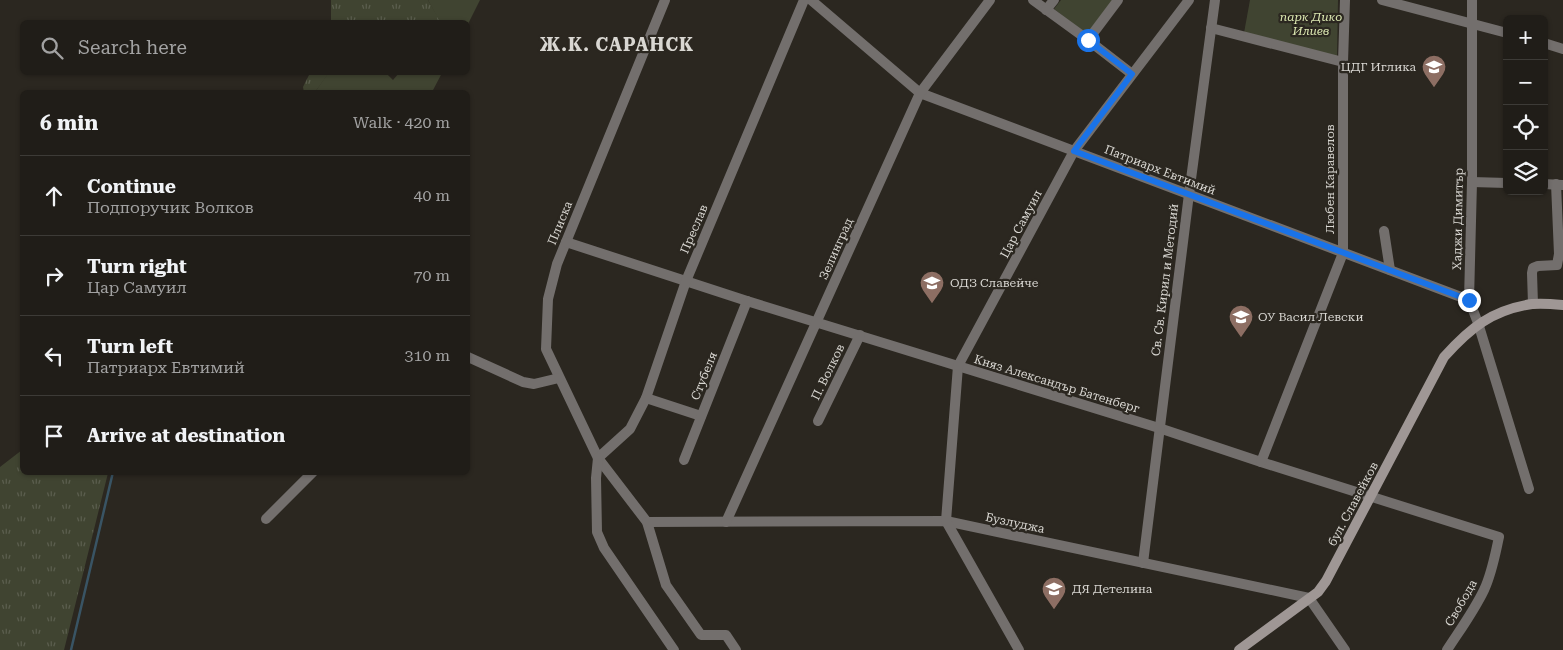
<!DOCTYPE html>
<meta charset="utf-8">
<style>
:root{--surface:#201d18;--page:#2d2a25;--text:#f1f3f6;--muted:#a2a2a2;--line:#3d3b37}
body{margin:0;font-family:"Roboto Serif",serif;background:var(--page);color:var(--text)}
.controls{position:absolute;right:15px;top:15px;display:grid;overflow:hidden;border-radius:8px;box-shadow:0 1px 4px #0004}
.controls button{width:45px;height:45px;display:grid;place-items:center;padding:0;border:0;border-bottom:1px solid var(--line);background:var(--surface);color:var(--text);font:25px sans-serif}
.stop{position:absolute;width:15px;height:15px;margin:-11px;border:4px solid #1a73e8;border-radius:50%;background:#fff}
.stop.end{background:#1a73e8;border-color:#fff;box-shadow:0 1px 5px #0008}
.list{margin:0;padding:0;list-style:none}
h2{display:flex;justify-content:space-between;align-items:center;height:65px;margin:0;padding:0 20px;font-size:21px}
h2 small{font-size:16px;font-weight:400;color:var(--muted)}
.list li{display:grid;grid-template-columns:32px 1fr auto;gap:15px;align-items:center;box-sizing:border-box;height:80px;padding:0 20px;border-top:1px solid var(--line)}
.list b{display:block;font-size:19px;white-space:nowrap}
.list p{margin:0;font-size:16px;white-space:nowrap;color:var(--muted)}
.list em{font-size:16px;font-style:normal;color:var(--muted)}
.icon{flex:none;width:28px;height:28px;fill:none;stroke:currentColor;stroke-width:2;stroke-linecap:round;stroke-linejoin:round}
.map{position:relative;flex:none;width:1563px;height:650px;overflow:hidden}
.search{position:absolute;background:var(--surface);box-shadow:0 1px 4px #0004;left:20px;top:20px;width:450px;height:55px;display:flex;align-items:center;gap:12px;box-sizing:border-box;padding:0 18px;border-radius:8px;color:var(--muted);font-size:19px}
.panel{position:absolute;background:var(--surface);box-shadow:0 1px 4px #0004;left:20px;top:90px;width:450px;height:385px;border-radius:8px}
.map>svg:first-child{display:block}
.grass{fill:url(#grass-tufts)}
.green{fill:#404431}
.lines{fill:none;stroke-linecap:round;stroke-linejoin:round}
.stream{stroke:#395464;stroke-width:2.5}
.street{stroke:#736f6d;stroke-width:10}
.secondary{stroke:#9f9795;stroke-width:10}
.route{stroke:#1a73e8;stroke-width:6}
.labels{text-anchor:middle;stroke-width:4.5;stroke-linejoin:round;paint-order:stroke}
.park-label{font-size:12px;font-style:italic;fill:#dbe7b1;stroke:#2b2720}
.poi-label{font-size:12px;fill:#d9d7d2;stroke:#2b2720;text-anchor:start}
.street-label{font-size:12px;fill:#d9d7d2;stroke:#2b2720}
.district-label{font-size:18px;font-weight:bold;letter-spacing:1px;fill:#d9d7d2;stroke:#2b2720}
</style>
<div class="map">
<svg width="1563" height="650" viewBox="0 0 1563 650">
<defs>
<pattern id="grass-tufts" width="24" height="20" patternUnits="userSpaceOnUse" patternTransform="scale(1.25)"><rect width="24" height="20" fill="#404431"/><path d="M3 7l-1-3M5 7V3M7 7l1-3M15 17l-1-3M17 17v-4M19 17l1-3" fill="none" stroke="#5b5e4e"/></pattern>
</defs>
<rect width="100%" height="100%" fill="#2b2720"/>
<g class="grass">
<polygon points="331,0 428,0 441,22 331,22"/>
<polygon points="310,73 329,73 315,92 304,92 303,87"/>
<polygon points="22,450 22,472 108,473 64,650 0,650 0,467"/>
</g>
<g class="green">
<polygon points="428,0 480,0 468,24 468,22 440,22"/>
<polygon points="1061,0 1113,0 1087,34 1054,9"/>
<polygon points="1250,0 1338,0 1337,56 1244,33"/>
<polygon points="329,72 386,73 393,80 399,73 442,73 432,92 315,92"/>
</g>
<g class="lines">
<polyline class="stream" points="71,650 113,472"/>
<g class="street">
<polyline points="665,0 557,264 548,299 546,349 598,458 647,522 666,585 701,635 726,635 736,650"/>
<polyline points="811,0 920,93 1469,300"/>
<polyline points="1033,0 1088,40 1118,0"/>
<polyline points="1382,0 1507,33"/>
<polyline points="1472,0 1472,182 1469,300 1478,323 1529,489"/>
<polyline points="1046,10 1054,0"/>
<polyline points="1211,28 1343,62"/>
<polyline points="1088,40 1132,74"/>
<polyline points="1544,43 1563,49"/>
<polyline points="1472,182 1507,183"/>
<polyline points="1544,184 1562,185"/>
<polyline points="1556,184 1559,254 1563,254"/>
<polyline points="1384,231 1390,270"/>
<path d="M566 242 747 301 1159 428 1261 462 1499 537C1495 555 1492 573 1484 590 1474 611 1460 630 1447 650"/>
<polyline points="1533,304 1532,273 1533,268 1538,266 1557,265 1559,254"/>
<polyline points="468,357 523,382 534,384 559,378"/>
<polyline points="646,398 701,416"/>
<polyline points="818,421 860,335"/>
<polyline points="598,458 630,429 646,398 686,281 804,0"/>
<polyline points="598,458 596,478 597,532 604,548 674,650"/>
<polyline points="684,460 747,301"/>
<polyline points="1261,462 1343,253 1343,62 1345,0"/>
<polyline points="266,519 313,472"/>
<polyline points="647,522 946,521 1309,598 1345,650"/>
<polyline points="726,522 920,93 990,0"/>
<polyline points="1143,563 1189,194 1215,0"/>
<polyline points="1019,650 946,521 958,366 1074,151 1189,0"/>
</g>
<path class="secondary" d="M1239 650 1318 592 1326 581 1444 357C1470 328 1492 310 1532 304 1542 303 1553 304 1563 305"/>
</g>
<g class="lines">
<polyline class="route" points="1088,40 1132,74 1074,151 1469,300"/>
</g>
<defs>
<symbol id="school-pin" viewBox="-11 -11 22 30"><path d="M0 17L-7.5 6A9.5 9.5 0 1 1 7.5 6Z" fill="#8d6e63" stroke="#2b2720"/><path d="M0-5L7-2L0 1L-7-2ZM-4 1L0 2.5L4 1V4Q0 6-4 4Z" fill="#fff"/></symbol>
</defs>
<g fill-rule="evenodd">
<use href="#school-pin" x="1420" y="53" width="28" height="38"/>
<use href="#school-pin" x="918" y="269" width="28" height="38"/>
<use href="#school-pin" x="1227" y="303" width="28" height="38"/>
<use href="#school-pin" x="1040" y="575" width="28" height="38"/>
</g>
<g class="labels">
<g class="park-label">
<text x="1311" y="21">парк Дико<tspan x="1311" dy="14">Илиев</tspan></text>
</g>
<g class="poi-label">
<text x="1416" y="71" text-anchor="end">ЦДГ Иглика</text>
<text x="950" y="287">ОДЗ Славейче</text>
<text x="1258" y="321">ОУ Васил Левски</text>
<text x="1072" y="593">ДЯ Детелина</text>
</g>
<g class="street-label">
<text transform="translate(1160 170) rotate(21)" y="4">Патриарх Евтимий</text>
<text transform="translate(1330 179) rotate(-90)" y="4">Любен Каравелов</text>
<text transform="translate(1458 219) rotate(-89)" y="4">Хаджи Димитър</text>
<text transform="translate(560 223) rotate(-68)" y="4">Плиска</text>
<text transform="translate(1021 224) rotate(-62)" y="4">Цар Самуил</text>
<text transform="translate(694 229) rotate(-67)" y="4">Преслав</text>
<text transform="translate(836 249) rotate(-66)" y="4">Зелинград</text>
<text transform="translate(1165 280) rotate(-83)" y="4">Св. Св. Кирил и Методий</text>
<text transform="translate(828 372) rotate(-64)" y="4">П. Волков</text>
<text transform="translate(704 376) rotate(-68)" y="4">Стубеля</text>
<text transform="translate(1057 384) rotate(17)" y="4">Княз Александър Батенберг</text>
<text transform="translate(1353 504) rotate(-62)" y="4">бул. Славейков</text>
<text transform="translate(1015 523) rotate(12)" y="4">Бузлуджа</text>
<text transform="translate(1461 603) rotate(-60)" y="4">Свобода</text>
</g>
<g class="district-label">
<text x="617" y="51">Ж.К. САРАНСК</text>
</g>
</g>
</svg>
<div class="controls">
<button>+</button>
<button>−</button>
<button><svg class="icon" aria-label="locate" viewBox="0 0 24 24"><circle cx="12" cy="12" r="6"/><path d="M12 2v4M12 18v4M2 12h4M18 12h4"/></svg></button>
<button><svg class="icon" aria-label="layers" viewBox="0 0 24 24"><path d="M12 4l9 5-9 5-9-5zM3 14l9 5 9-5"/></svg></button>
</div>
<div class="stop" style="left:1088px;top:40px"></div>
<div class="stop end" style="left:1469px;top:300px"></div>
<div class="search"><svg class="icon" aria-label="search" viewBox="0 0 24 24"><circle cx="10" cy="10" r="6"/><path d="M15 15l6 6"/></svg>Search here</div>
<section class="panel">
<h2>6 min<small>Walk · 420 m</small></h2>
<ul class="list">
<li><svg class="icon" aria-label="ahead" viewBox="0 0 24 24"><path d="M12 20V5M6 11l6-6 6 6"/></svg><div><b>Continue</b><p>Подпоручик Волков</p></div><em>40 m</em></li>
<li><svg class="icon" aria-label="right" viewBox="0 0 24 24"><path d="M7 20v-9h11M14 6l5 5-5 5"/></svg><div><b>Turn right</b><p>Цар Самуил</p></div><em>70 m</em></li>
<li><svg class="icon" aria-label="left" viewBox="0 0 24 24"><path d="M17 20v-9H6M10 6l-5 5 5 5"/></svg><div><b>Turn left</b><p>Патриарх Евтимий</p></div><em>310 m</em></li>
<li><svg class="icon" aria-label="arrive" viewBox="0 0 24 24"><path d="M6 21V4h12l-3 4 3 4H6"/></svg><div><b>Arrive at destination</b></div></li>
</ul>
</section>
</div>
